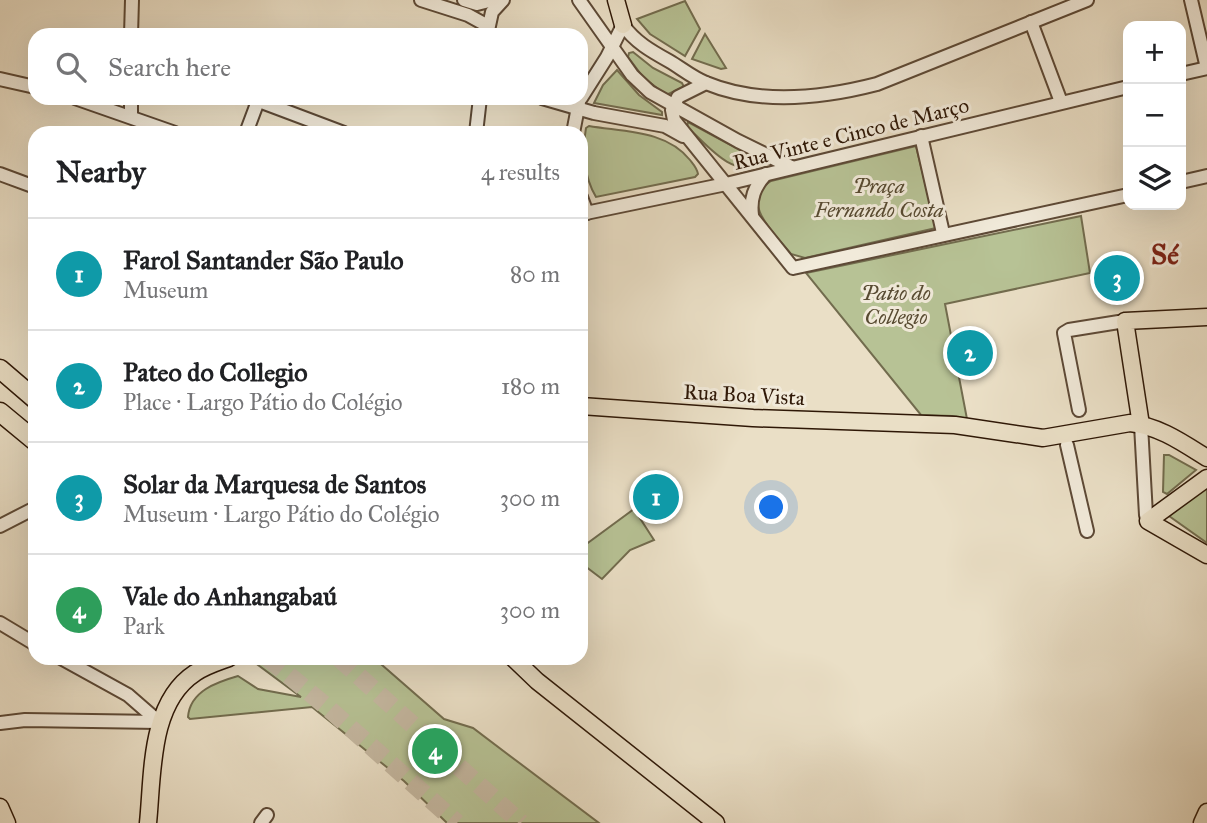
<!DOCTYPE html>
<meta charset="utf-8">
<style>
:root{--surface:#fff;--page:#f2f2f2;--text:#202124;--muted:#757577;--line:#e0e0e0;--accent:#ea580c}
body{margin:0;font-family:"IM FELL Great Primer",serif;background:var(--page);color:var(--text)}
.controls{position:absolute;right:21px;top:21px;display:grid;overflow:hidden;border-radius:14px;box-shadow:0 7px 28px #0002}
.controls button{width:63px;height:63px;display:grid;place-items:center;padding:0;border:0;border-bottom:2px solid var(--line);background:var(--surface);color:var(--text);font:35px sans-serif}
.you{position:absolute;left:772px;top:508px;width:24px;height:24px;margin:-18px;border:5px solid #fff;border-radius:50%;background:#1a73e8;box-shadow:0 0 0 10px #1a73e833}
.badge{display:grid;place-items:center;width:46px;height:46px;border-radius:50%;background:var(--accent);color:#fff;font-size:23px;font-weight:700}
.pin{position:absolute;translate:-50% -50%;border:4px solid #fff;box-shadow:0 2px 7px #0006}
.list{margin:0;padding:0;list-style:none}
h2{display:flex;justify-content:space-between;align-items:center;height:91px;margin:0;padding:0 28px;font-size:30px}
h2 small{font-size:23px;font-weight:400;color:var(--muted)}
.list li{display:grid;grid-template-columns:46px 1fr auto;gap:21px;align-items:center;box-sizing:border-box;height:112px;padding:0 28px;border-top:2px solid var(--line)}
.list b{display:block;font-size:26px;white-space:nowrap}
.list p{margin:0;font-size:23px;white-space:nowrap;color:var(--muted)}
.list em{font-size:23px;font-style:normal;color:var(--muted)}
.icon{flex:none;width:38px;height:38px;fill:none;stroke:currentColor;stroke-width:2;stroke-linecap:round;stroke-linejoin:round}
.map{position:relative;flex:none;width:1207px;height:823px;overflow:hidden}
.search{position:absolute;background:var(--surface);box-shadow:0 7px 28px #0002;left:28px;top:28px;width:560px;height:77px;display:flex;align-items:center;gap:18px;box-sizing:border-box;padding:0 24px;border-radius:21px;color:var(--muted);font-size:26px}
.panel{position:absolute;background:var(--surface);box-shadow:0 7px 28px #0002;left:28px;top:126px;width:560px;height:539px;border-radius:21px}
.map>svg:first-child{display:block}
.green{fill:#b7c295;stroke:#726c4e;stroke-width:2}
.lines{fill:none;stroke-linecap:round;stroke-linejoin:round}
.highway-tunnel{stroke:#c4b7a0;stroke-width:18;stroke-dasharray:18 9;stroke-linecap:butt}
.minor-casing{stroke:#5d4936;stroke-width:16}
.major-casing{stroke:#2e1706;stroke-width:19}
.highway-casing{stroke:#2e1706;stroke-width:21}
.minor{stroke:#f1eada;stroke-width:12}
.major{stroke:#eadfc6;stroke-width:16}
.highway{stroke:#eadfc6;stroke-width:18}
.labels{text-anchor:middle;stroke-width:6;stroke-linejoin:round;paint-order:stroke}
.street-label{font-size:21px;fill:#2e1706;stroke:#f1eada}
.park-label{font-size:21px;font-style:italic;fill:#574a31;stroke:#f1eada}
.district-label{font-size:28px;font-weight:bold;fill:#7a1f14;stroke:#f1eada}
</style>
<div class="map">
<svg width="1207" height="823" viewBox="0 0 1207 823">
<rect width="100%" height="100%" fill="#eadfc6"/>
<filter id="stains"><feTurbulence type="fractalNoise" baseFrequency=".00286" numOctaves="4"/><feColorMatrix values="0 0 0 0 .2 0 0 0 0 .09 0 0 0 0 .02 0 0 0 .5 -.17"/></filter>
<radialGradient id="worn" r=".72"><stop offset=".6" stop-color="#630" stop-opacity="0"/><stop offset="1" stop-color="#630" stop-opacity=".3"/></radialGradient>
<g class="green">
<polygon points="685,1 700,29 685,56 650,34 637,19"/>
<polygon points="705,34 726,68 721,69 692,59"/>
<polygon points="633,52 653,68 682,83 684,87 666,95 643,77 628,57 629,53"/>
<polygon points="617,70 639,95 662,112 662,115 594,103 603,85"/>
<path d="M688 122 753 157 756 161C734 181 704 141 687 127Z"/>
<path d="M589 126C624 132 666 130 690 160 694 165 697 168 698 174L695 177 596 197C584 177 582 151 586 128Z"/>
<path d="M916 146 936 228 805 258 791 254C776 235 737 201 771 181Z"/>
<polygon points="1081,216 1090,273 945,304 967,419 952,416 921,415 806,273"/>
<polygon points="1164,455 1169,455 1196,470 1167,494 1163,492"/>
<polygon points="1207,485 1207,543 1169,516"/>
<polygon points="634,509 654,540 630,550 602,579 581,563 581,548"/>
<path d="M252 658H374L444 719 473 728 599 823H447L404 781 312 707 190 719 188 717C190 691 217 682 238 676L258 689 301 697 250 659Z"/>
</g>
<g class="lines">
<g class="highway-tunnel">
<polyline points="268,658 327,707 457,823"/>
<polyline points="339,658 521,823"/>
</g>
<defs>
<g id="minor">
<polyline points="421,0 468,15 488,26"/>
<polyline points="464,0 477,4 493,0"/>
<polyline points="579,0 632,75 650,92 738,141 791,167"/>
<polyline points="1191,0 1207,68"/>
<polyline points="1031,22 1061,102"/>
<path d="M623 25C635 42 651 51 669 61 681 68 693 78 706 83 759 105 823 98 877 84L1087 0"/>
<polyline points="131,35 132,0"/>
<polyline points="487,35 492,12 503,0"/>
<polyline points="1181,74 1207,68"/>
<polyline points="0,79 35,87"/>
<polyline points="706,83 678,97 672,110 674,120 793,268 1128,195"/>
<polyline points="75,98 175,133"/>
<polyline points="251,98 344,133"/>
<polyline points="542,98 594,113 665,126 683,136"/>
<polyline points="581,98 607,57 623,25"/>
<polyline points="131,116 131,98"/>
<polyline points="246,133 258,101"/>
<polyline points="476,133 480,98"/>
<polyline points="573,133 579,102"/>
<polyline points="921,136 943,233"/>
<polyline points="0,174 35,187"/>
<polyline points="1181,182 1207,176"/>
<polyline points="581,197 587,213"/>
<polyline points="581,214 726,184 1128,87"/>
<path d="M752 215C750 199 754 187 766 174"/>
<polyline points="1079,410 1064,333 1069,330 1125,321"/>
<polyline points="1141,425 1146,515 1148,521"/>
<polyline points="1067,445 1087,531"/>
<polyline points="0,526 35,508"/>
<polyline points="0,623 35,644"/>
<polyline points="61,658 128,695 159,722"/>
<polyline points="0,723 25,720 159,722"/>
<polyline points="261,823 267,815"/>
</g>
<g id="major">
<polyline points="616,0 623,25"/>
<path d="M581 406 753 418 955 425 1043 438 1130 423C1159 426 1183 443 1207 458"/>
<polyline points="1141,425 1125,321 1207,317"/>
<polyline points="1207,478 1148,521 1207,555"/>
<polyline points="513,658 537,681 716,823"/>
<polyline points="0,807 7,823"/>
<path d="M148 823C153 775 149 703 195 673 205 666 218 662 229 658"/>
<polyline points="1202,823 1207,812"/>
</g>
<g id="highway">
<polyline points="0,369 35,399"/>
<polyline points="0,412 35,441"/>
</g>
</defs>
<use href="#minor" class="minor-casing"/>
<use href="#major" class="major-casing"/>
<use href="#highway" class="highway-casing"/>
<use href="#minor" class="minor"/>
<use href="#major" class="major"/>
<use href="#highway" class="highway"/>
</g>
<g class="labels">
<g class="street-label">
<text transform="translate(851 134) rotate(-14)" y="7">Rua Vinte e Cinco de Março</text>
<text transform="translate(744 395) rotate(3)" y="7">Rua Boa Vista</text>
</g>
<g class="park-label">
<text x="879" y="193">Praça<tspan x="879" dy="24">Fernando Costa</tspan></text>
<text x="896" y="300">Patio do<tspan x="896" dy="24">Collegio</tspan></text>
</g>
<g class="district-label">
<text x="1165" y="264">Sé</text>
</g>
</g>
<rect width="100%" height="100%" filter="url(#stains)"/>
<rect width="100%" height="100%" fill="url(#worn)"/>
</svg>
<div class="controls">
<button>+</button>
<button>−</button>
<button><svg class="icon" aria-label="layers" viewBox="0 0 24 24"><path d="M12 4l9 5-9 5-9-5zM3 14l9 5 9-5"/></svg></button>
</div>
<div class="you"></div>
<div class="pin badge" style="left:656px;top:497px;background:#0f9aa8">1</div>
<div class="pin badge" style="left:970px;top:353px;background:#0f9aa8">2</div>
<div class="pin badge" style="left:1117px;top:278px;background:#0f9aa8">3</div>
<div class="pin badge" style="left:435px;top:751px;background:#2e9e5b">4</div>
<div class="search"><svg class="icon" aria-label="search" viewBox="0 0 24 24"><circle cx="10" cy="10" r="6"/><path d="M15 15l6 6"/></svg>Search here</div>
<section class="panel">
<h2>Nearby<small>4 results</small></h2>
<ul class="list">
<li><span class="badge" style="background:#0f9aa8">1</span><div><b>Farol Santander São Paulo</b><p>Museum</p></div><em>80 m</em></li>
<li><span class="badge" style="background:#0f9aa8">2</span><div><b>Pateo do Collegio</b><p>Place · Largo Pátio do Colégio</p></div><em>180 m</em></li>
<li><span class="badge" style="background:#0f9aa8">3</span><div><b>Solar da Marquesa de Santos</b><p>Museum · Largo Pátio do Colégio</p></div><em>300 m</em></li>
<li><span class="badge" style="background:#2e9e5b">4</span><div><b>Vale do Anhangabaú</b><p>Park</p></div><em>300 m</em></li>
</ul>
</section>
</div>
